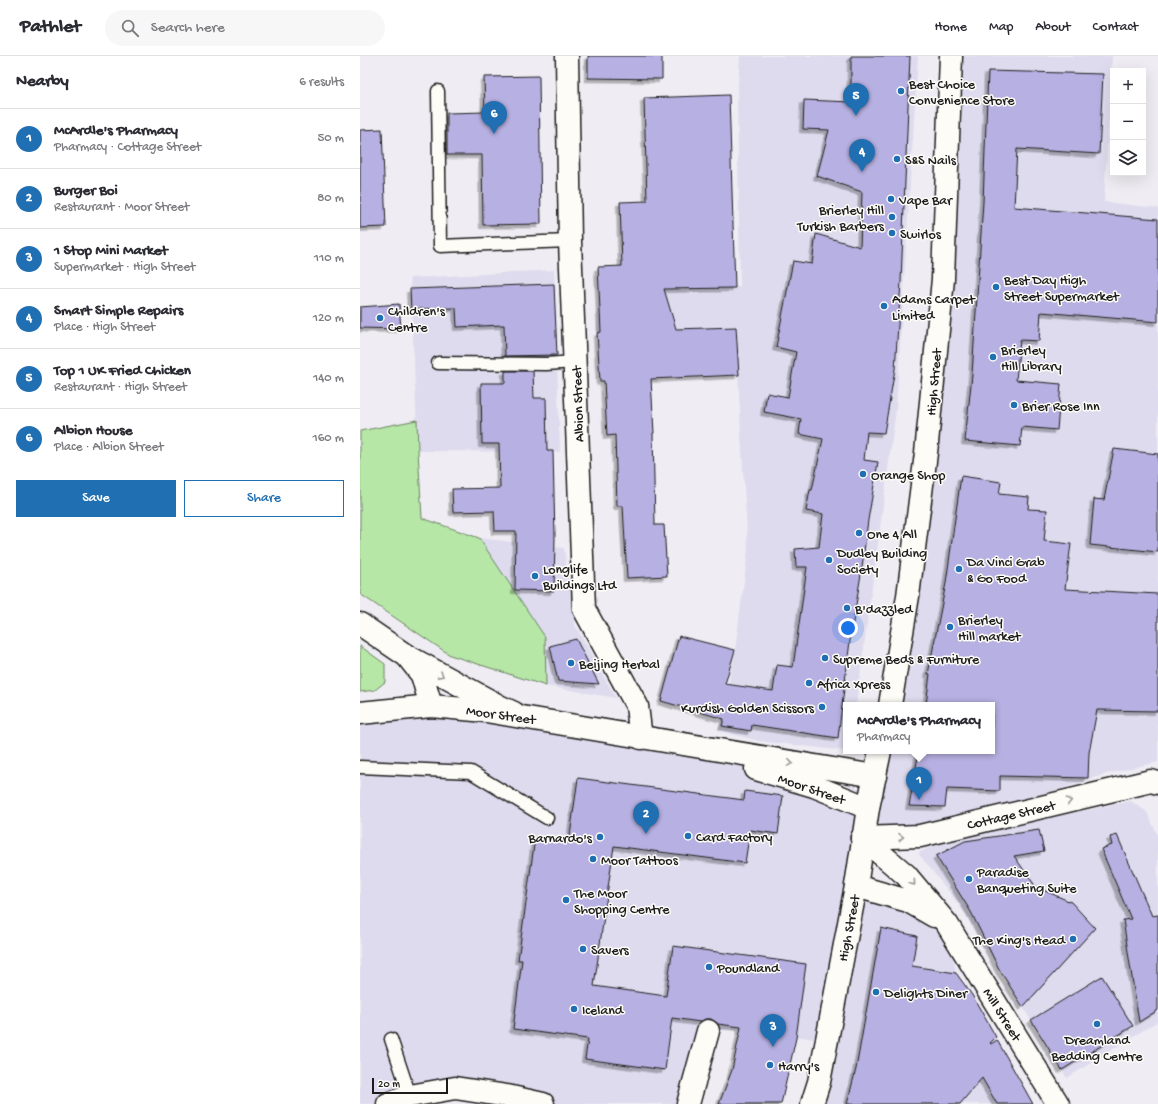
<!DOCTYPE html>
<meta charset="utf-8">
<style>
:root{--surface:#fff;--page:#f7f7f7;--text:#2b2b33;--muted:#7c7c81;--line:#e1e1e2;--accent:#1f6fb2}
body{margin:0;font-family:"Gochi Hand",sans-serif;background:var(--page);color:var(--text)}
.controls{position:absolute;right:12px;top:12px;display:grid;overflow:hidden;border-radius:0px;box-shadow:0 4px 16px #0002}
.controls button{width:36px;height:36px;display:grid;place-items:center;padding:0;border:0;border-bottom:1px solid var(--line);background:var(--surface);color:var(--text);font:20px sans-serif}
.scale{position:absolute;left:12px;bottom:10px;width:76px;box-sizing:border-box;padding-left:4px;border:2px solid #1c1c1c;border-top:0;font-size:11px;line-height:14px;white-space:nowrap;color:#1c1c1c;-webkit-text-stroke:3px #fdfcf7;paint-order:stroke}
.you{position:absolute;left:488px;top:572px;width:14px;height:14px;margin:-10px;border:3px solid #fff;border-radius:50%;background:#1a73e8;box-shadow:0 0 0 6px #1a73e833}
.badge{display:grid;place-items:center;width:26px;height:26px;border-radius:50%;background:var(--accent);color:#fff;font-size:13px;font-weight:700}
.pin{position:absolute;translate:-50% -33px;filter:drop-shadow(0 1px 2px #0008)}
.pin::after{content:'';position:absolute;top:21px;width:14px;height:12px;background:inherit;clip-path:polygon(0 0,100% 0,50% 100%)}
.popup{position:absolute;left:483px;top:646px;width:152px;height:52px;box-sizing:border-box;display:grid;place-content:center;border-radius:0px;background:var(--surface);filter:drop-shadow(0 1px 3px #0005);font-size:13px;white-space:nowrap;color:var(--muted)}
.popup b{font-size:15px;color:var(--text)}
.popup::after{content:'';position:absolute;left:50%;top:100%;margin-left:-8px;border:8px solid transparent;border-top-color:var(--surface)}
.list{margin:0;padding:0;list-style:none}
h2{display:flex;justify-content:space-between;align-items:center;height:52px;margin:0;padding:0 16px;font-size:17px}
h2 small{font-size:13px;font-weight:400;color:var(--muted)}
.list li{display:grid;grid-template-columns:26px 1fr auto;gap:12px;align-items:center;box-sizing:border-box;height:60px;padding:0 16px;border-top:1px solid var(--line)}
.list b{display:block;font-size:15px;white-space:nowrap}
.list p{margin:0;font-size:13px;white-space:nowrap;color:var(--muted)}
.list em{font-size:13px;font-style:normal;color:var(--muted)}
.actions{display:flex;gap:8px;padding:12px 16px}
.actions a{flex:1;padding:9px 0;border:1px solid var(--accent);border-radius:0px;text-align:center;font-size:14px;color:var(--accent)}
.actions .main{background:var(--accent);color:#fff}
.icon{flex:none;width:22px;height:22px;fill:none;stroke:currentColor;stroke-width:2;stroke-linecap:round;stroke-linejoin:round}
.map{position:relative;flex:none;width:798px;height:1048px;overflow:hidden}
header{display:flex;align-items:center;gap:24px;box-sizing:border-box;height:56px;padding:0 20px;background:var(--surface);border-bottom:1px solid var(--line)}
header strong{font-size:19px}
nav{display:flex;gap:22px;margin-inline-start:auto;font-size:14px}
.search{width:280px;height:36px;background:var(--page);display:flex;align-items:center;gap:10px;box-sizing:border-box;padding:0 14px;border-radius:22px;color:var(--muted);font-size:15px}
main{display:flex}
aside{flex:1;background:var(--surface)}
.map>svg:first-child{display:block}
.built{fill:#dedbee}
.green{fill:#b7e7a7;stroke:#6a8262}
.building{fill:#b7b0e2;stroke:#1c1c1c;filter:url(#shadow)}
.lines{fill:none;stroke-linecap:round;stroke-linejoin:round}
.lane-casing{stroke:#1c1c1c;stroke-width:15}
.street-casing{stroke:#1c1c1c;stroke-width:25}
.secondary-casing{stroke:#1c1c1c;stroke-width:25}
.lane{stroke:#fdfcf7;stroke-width:12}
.street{stroke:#fdfcf7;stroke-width:22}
.secondary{stroke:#fdfcf7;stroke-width:22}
.oneway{stroke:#989794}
.poi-dot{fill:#1f6fb2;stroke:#fdfcf7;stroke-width:1.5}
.labels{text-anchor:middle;stroke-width:3;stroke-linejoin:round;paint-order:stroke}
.poi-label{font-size:14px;fill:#1c1c1c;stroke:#fdfcf7;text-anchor:start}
.street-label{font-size:14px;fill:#1c1c1c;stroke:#fdfcf7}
</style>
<header>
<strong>Pathlet</strong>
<div class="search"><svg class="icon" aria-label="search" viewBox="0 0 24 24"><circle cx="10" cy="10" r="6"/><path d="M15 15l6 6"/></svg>Search here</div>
<nav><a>Home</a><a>Map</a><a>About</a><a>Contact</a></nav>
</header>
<main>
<aside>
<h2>Nearby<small>6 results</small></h2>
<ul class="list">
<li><span class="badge">1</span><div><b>McArdle's Pharmacy</b><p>Pharmacy · Cottage Street</p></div><em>50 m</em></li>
<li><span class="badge">2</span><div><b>Burger Boi</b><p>Restaurant · Moor Street</p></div><em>80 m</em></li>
<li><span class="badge">3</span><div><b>1 Stop Mini Market</b><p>Supermarket · High Street</p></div><em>110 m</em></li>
<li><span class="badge">4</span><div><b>Smart Simple Repairs</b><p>Place · High Street</p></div><em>120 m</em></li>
<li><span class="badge">5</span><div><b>Top 1 UK Fried Chicken</b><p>Restaurant · High Street</p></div><em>140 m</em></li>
<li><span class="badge">6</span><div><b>Albion House</b><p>Place · Albion Street</p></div><em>160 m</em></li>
</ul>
<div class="actions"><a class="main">Save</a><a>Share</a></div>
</aside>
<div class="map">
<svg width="798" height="1048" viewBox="0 0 798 1048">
<defs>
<filter id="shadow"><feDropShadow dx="-3.5" dy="3.5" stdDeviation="0" flood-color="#0004"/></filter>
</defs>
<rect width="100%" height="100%" fill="#efedf3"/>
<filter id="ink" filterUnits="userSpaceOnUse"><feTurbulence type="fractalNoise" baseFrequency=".025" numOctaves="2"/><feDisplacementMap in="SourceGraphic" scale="8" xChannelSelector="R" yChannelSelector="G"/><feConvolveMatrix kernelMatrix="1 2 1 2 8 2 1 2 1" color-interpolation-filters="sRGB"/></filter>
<g filter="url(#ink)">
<g class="built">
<polygon points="380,0 558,0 536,354 496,649 486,649 486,695 399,685 359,675 375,594 388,494 381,381 376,271 237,277 238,234 278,235 304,233 380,231 377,40"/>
<polygon points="591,0 752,0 744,146 798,152 798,706 746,718 560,780 503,782 496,829 587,868 596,917 612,939 673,1048 458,1048 466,985 394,973 348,975 328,1048 183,1048 95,1032 28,1048 0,1048 0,657 71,650 281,682 511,735 520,695 632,695 632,649 530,649 548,540"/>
<polygon points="194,214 200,396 58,395 50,222"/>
<polygon points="119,482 204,492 215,569 256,642 186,630 185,581"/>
<polygon points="771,745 787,756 798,780 798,965 707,1022 600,850 558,797 590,782"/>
</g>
<g class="green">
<polygon points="57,364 58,395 62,462 119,482 185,581 186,630 90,599 0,538 0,375"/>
<polygon points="0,590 25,608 25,626 15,634 0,636"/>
</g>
<g class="building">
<polygon points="228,0 302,0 302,23 228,22"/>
<polygon points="491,0 550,0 541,226 535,313 524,377 507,376 504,404 518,406 508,464 502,512 490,585 478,682 392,669 391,675 362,670 364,663 301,645 319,580 375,594 365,628 413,635 417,609 433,611 447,511 436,511 435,493 459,491 463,458 446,455 450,434 452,434 463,383 439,378 441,363 404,356 407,337 428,341 436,296 416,291 433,205 452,208 456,178 500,191 502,136 457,120 469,74 443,73 444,44 491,46"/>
<polygon points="628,15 743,18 739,98 657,93 654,151 798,163 798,266 681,256 679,285 660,284 656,324 701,328 697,374 662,371 660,390 605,385 612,319 623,146"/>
<polygon points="179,20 181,168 123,169 122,99 87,99 87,57 125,56 124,21"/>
<polygon points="369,39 375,232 304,233 316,273 376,271 379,319 291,323 294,377 293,377 295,469 304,469 307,520 267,522 263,450 257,450 255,379 247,380 244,325 240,325 237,277 241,276 238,211 262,210 260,146 287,145 284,42"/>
<polygon points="22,73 26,171 0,172 0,74"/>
<polygon points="194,228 197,299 145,300 144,269 97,271 96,252 51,253 50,233"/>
<polygon points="39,248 41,273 0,272 0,251"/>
<polygon points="145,315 173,315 174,342 186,342 187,395 193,395 195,481 194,535 155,534 156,475 135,475 134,455 93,456 92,433 140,432 139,388 122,388 121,327 145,327"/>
<polygon points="754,393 798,398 798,496 730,489 734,443 744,444"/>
<polygon points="601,420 641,426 639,438 669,441 668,453 687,454 684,485 711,488 705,533 798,538 798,655 737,654 729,697 728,722 640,720 640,735 587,733 585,751 549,750 559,695 632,695 632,649 566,649 570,618 568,618 586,527"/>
<polygon points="216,583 239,628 198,625 190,590"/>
<polygon points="218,722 384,744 385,735 423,740 418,778 390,774 385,807 254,790 234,930 306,940 313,890 446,908 436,982 421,1048 359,1048 372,1014 381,971 358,968 351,963 345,963 340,966 312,962 305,1014 225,1003 228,983 153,973 162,904 158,904 175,782 209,787"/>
<polygon points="679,774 684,795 654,800 676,831 711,846 735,872 663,951 639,913 611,856 576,800 605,785"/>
<polygon points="757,779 792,860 798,859 798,954 779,966 763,864 771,863 741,793 752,789 750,781"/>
<polygon points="521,872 557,880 552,910 596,917 612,939 636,981 630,987 631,988 637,984 673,1048 637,1048 622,1022 600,1048 487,1048 496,1013"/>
<polygon points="742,920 773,970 702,1014 671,964"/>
</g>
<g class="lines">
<defs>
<g id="lane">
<polyline points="78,35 80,190 210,185"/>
<polyline points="78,307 186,308 215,306"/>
<polyline points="0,711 111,716 187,762"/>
<polyline points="31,983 50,1040"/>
</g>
<g id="street">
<polyline points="207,0 210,185 224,553 277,650 281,682"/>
<polyline points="0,568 47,600 62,619 71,650"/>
<polyline points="47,600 139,650 154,657"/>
<polyline points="502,782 560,780 791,725 798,727"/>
<polyline points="28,1048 50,1040 95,1032 147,1040 183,1048"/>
<polyline points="328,1048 348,975"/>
</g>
<g id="secondary">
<polyline points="530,649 548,540 566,397 583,223 591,0"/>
<polyline points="0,657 71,650 126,655 515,720"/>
<polyline points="396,713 454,730 508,752"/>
<polyline points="502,782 546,819 587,868 698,1048"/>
<polyline points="496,830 548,845 574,860"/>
<polyline points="452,1048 459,1026 496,830 508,752 520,695"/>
</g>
</defs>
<use href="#lane" class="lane-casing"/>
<use href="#street" class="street-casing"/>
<use href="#secondary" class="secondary-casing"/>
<use href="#lane" class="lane"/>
<use href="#street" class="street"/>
<use href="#secondary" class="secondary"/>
</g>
<defs><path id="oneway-chevron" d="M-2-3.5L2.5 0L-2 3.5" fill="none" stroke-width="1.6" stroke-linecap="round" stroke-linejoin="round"/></defs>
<g class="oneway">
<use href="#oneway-chevron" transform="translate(81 619) rotate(29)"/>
<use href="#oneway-chevron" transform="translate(430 707) rotate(9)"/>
<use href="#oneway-chevron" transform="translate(709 745) rotate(-13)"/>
<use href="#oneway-chevron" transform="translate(541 781) rotate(-2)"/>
<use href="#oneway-chevron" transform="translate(553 827) rotate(49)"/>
</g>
</g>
<g class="poi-dot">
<circle cx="541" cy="35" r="4"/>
<circle cx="537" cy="103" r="4"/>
<circle cx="531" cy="143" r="4"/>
<circle cx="532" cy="161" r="4"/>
<circle cx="532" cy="177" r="4"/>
<circle cx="636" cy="231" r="4"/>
<circle cx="524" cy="250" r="4"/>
<circle cx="20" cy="262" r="4"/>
<circle cx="633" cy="301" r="4"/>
<circle cx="654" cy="349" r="4"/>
<circle cx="503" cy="418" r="4"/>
<circle cx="499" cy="477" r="4"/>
<circle cx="469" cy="504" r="4"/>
<circle cx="599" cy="513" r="4"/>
<circle cx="175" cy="520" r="4"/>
<circle cx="487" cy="552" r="4"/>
<circle cx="590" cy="571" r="4"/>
<circle cx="465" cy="602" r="4"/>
<circle cx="211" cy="607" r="4"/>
<circle cx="449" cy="627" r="4"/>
<circle cx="462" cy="651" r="4"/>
<circle cx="328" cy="780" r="4"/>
<circle cx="240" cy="781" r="4"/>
<circle cx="233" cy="803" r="4"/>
<circle cx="609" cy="823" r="4"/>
<circle cx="206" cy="844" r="4"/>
<circle cx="713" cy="883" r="4"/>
<circle cx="223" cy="893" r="4"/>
<circle cx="349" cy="911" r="4"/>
<circle cx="516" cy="936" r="4"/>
<circle cx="214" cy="953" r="4"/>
<circle cx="737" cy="968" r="4"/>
<circle cx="410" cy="1009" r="4"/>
</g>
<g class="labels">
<g class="poi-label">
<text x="549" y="32">Best Choice<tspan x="549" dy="16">Convenience Store</tspan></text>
<text x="545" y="108">S&amp;S Nails</text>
<text x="539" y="148">Vape Bar</text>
<text x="524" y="158" text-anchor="end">Brierley Hill<tspan x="524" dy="16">Turkish Barbers</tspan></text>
<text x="540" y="182">Swirlos</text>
<text x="644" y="228">Best Day High<tspan x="644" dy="16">Street Supermarket</tspan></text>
<text x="532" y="247">Adams Carpet<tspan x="532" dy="16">Limited</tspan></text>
<text x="28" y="259">Children's<tspan x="28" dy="16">Centre</tspan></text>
<text x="641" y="298">Brierley<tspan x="641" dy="16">Hill Library</tspan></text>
<text x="662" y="354">Brier Rose Inn</text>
<text x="511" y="423">Orange Shop</text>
<text x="507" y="482">One 4 All</text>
<text x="477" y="501">Dudley Building<tspan x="477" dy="16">Society</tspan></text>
<text x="607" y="510">Da Vinci Grab<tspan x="607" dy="16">&amp; Go Food</tspan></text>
<text x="183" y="517">Longlife<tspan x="183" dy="16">Buildings Ltd</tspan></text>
<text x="495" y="557">B'dazzled</text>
<text x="598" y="568">Brierley<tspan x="598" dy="16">Hill market</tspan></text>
<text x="473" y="607">Supreme Beds &amp; Furniture</text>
<text x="219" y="612">Beijing Herbal</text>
<text x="457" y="632">Africa Xpress</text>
<text x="454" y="656" text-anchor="end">Kurdish Golden Scissors</text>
<text x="336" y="785">Card Factory</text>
<text x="232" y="786" text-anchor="end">Barnardo's</text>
<text x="241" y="808">Moor Tattoos</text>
<text x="617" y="820">Paradise<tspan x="617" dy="16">Banqueting Suite</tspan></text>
<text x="214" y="841">The Moor<tspan x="214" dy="16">Shopping Centre</tspan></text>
<text x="705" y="888" text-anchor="end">The King's Head</text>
<text x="231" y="898">Savers</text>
<text x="357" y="916">Poundland</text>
<text x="524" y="941">Delights Diner</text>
<text x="222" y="958">Iceland</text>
<text x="737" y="988" text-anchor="middle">Dreamland<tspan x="737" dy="16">Bedding Centre</tspan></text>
<text x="418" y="1014">Harry's</text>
</g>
<g class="street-label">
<text transform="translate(573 326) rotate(-85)" y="5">High Street</text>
<text transform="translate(217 348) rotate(-92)" y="5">Albion Street</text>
<text transform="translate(141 658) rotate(8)" y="5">Moor Street</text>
<text transform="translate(452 732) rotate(19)" y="5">Moor Street</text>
<text transform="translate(651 758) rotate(-13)" y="5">Cottage Street</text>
<text transform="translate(488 872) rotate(-79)" y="5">High Street</text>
<text transform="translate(643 958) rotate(58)" y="5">Mill Street</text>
</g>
</g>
</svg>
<div class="controls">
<button>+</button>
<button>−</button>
<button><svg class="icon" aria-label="layers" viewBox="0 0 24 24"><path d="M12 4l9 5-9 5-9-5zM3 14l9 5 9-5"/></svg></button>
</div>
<div class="scale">20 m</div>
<div class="you"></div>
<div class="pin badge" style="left:559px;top:744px">1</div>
<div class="popup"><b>McArdle's Pharmacy</b>Pharmacy</div>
<div class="pin badge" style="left:286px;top:778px">2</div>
<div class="pin badge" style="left:413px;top:991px">3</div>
<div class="pin badge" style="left:502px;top:116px">4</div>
<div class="pin badge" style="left:496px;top:60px">5</div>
<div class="pin badge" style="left:134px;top:78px">6</div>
</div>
</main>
